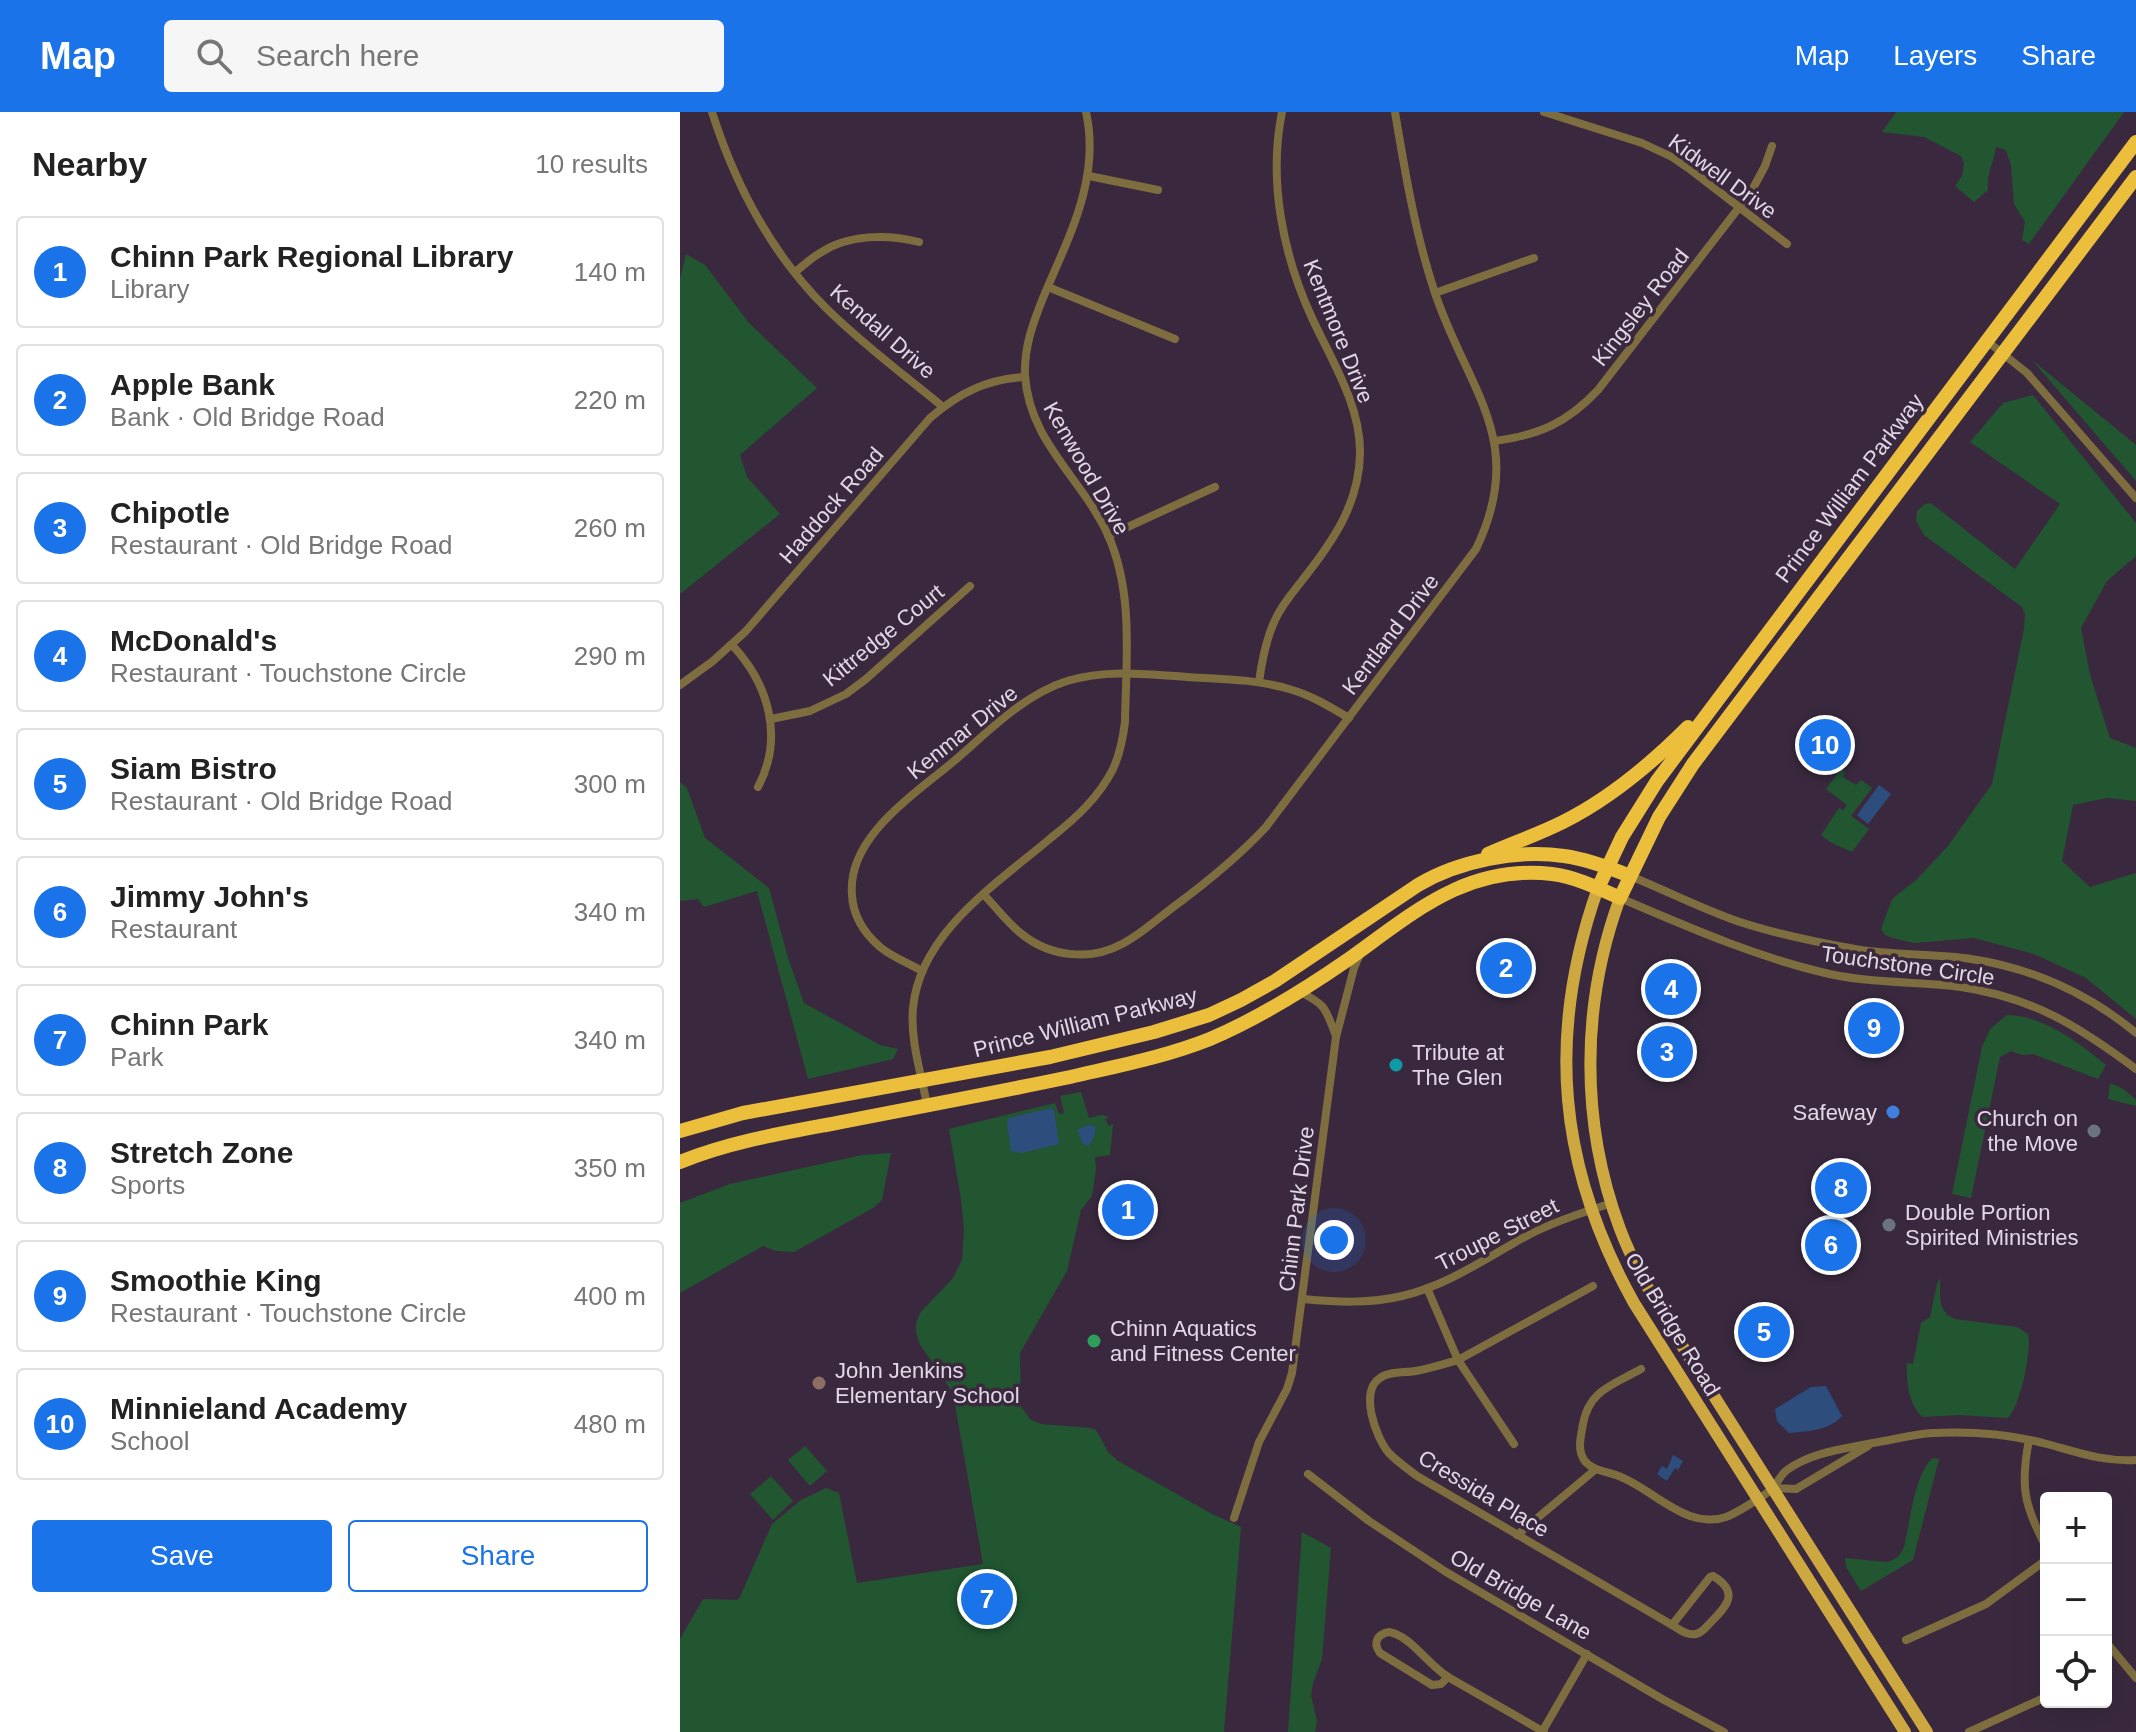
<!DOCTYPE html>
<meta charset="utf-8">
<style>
:root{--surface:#fff;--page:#f6f6f6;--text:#222;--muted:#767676;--line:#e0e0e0;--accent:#1a73e8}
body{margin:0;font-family:Arial,sans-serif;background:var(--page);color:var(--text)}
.controls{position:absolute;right:24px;bottom:24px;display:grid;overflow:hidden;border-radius:8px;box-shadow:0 8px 32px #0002}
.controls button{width:72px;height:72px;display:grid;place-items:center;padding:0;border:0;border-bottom:2px solid var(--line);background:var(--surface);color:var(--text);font:40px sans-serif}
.you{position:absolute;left:654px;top:1128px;width:28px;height:28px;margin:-20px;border:6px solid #fff;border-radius:50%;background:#1a73e8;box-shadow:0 0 0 12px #1a73e833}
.badge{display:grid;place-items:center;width:52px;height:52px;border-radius:50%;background:var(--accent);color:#fff;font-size:26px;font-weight:700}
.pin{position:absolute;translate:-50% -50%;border:4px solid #fff;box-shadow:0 2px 8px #0006}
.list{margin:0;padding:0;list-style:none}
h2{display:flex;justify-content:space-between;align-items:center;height:104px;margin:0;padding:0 32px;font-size:34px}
h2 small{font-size:26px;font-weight:400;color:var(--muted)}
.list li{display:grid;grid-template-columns:52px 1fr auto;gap:24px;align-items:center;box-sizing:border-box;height:112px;margin:0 16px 16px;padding:0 16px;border:2px solid var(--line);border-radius:8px}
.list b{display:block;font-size:30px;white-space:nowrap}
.list p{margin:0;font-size:26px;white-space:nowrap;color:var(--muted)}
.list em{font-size:26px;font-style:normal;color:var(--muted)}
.actions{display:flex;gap:16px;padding:24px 32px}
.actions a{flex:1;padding:18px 0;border:2px solid var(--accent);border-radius:8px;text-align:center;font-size:28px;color:var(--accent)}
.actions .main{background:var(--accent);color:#fff}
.icon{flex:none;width:44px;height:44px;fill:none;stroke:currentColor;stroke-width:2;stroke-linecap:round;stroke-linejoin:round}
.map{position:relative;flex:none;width:1456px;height:1620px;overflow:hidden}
header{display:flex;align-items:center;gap:48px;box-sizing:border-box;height:112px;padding:0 40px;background:var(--accent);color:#fff}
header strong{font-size:38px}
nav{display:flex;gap:44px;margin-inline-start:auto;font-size:28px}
.search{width:560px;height:72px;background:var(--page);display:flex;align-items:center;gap:20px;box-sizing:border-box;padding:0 28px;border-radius:8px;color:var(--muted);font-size:30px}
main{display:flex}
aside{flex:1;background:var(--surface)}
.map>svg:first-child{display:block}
.green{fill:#215631}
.water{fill:#2d4d7d}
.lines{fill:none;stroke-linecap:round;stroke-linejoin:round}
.street{stroke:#7e6d3f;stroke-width:8}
.primary{stroke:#cda740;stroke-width:12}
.highway{stroke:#ebbe3c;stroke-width:14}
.culture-dot{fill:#0f9aa8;stroke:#3a293e;stroke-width:3}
.shop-dot{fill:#3f7fe0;stroke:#3a293e;stroke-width:3}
.worship-dot{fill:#6b7280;stroke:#3a293e;stroke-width:3}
.leisure-dot{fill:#2e9e5b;stroke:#3a293e;stroke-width:3}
.education-dot{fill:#8d6e63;stroke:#3a293e;stroke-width:3}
.labels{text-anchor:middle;stroke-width:7;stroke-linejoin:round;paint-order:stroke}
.street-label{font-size:22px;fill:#e2d7e5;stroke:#3a293e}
.poi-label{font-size:22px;fill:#e2d7e5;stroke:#3a293e;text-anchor:start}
</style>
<header>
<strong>Map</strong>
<div class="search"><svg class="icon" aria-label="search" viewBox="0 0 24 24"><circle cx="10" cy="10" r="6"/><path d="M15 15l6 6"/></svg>Search here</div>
<nav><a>Map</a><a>Layers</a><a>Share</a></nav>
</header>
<main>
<aside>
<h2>Nearby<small>10 results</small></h2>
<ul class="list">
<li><span class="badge">1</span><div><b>Chinn Park Regional Library</b><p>Library</p></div><em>140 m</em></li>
<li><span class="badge">2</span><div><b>Apple Bank</b><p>Bank · Old Bridge Road</p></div><em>220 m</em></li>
<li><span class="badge">3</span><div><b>Chipotle</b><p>Restaurant · Old Bridge Road</p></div><em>260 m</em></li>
<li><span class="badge">4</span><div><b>McDonald's</b><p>Restaurant · Touchstone Circle</p></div><em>290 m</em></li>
<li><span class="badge">5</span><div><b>Siam Bistro</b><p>Restaurant · Old Bridge Road</p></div><em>300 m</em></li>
<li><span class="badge">6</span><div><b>Jimmy John's</b><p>Restaurant</p></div><em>340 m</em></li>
<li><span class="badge">7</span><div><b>Chinn Park</b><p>Park</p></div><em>340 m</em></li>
<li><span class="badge">8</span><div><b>Stretch Zone</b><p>Sports</p></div><em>350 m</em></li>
<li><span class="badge">9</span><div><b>Smoothie King</b><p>Restaurant · Touchstone Circle</p></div><em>400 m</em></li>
<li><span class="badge">10</span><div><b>Minnieland Academy</b><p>School</p></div><em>480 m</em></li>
</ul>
<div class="actions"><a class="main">Save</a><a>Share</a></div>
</aside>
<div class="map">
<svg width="1456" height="1620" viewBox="0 0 1456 1620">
<rect width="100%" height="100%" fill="#3a293e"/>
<g class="green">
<path d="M1216 0H1444L1349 132 1342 128 1345 110 1334 92 1331 54 1326 38 1316 35C1314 50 1306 63 1308 78L1294 90 1275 74 1282 64 1284 52 1281 44 1244 25 1202 20Z"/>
<polygon points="6,142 25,153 69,211 137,276 60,343 67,365 100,402 0,482 0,167"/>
<polygon points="1352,248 1456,333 1456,369"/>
<polygon points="1353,283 1456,411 1456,444 1427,469 1401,516 1410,563 1430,626 1456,636 1456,689 1427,686 1393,693 1382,749 1410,775 1456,761 1456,907 1406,866 1354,842 1294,826 1234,831 1212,826 1205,823 1201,817 1212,787 1236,768 1268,734 1312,672 1344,517 1345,502 1342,495 1244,423 1236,409 1237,399 1245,392 1250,391 1256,395 1335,457 1380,392 1290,330 1323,291"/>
<polygon points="1161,657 1165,660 1163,665 1176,673 1181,668 1192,676 1171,704 1189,717 1172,740 1150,730 1141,723 1159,696 1163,698 1167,693 1146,677"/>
<polygon points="0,670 7,676 25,726 89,776 108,846 124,891 200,933 218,937 213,947 128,967 77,779 24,795 18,787 0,789"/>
<path d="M1327 903C1365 904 1398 930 1426 953L1418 967 1353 942 1342 943 1331 939 1320 945 1291 1086 1272 1082 1302 935 1310 917Z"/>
<path d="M1430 972C1441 974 1448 980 1456 988V994L1428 987Z"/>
<polygon points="401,980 409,1006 421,1003 429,1005 425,1007 429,1014 433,1012 430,1043 415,1045 416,1057 412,1084 401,1098 387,1159 340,1241 341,1295 351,1308 361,1312 410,1316 416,1318 428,1340 438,1349 532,1402 561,1415 544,1620 0,1620 0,1527 23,1487 57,1488 60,1485 92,1412 121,1388 146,1376 159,1381 177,1471 303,1452 273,1281 239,1231 236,1220 236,1211 240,1201 273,1166 282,1148 284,1119 281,1087 269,1017 375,991 379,1002 384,1001 380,984"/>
<polygon points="211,1041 202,1088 193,1096 114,1140 96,1139 83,1134 0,1181 0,1091 50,1072 182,1043"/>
<path d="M1260 1166C1261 1183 1256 1199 1275 1207L1337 1215 1348 1222C1352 1239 1340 1294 1328 1306L1279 1303 1243 1305C1229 1295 1226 1268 1227 1251L1233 1252 1241 1211 1250 1205 1257 1172Z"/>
<polygon points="125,1334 147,1359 130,1374 108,1348"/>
<path d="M1252 1346 1259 1347 1233 1448 1181 1479 1166 1455 1165 1446 1206 1450C1216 1448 1220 1444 1224 1435 1231 1407 1233 1368 1252 1346Z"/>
<polygon points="91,1364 113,1389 93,1408 70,1382"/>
<polygon points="622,1420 651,1436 642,1547 633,1571 631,1584 637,1609 635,1620 608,1620"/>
</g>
<g class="water">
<polygon points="1199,673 1211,682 1188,712 1177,703"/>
<polygon points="371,996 374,999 379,1032 342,1041 331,1039 327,1010 329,1006"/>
<path d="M408 1013 415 1014C416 1020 413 1030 408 1034L403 1032 397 1018Z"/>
<path d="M1146 1274 1162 1304C1148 1319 1129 1319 1109 1321L1097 1309 1095 1297 1131 1275Z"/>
<polygon points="993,1343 1003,1349 998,1358 995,1356 987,1369 977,1362 982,1354 987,1357"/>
</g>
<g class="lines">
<g class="street">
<path d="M32 0C55 72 91 141 145 195 181 231 223 262 263 295"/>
<polyline points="864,0 962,31 992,45 1011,58 1107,132"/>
<polyline points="409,64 478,78"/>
<path d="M115 160C123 154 131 146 140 141 168 122 208 122 239 130"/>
<polyline points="368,175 495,227"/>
<polyline points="755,181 854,146"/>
<polyline points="1307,229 1347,261 1456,386"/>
<path d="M815 329C859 323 887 311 918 278L1071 80 1085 54 1092 34"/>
<polyline points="428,424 535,375"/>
<path d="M52 533C89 572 104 626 78 675"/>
<path d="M579 570C582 548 586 526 596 506 603 491 614 479 624 466 653 429 679 392 680 342 681 294 652 249 632 206 603 143 588 69 602 0"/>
<path d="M0 573 33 549 66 519 250 306C279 281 307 267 345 265"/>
<polyline points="91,607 130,599 166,582 186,567 290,474"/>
<path d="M950 764C985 778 1020 796 1057 809 1095 822 1136 830 1175 837 1214 844 1253 841 1291 847 1352 856 1409 882 1456 921"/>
<path d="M304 783C317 796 328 812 343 823 371 845 411 849 442 832 460 823 476 808 492 796 526 771 558 745 586 715L796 437C849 327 786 277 754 178 735 120 725 60 715 0"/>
<path d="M940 786C1006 814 1071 843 1141 860 1188 872 1234 869 1281 875 1354 886 1398 914 1456 957"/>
<path d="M242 859C228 851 212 845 200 835 184 821 173 804 172 783 167 725 234 683 274 649 308 620 343 583 387 569 426 557 467 562 507 565 541 567 576 567 609 577 631 583 650 595 669 606"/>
<path d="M618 879C647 893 645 896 656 924"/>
<path d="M247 993C241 961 230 928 233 896 240 820 318 771 372 725 396 706 419 685 433 657 440 642 443 626 445 610 446 548 454 481 428 423 402 366 349 330 345 263 344 235 353 211 363 186 388 126 421 67 406 0"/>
<path d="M913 1174 778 1248C764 1252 751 1256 736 1259 725 1261 709 1259 700 1266 679 1280 696 1325 708 1340 716 1349 727 1356 737 1364L992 1513"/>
<polyline points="747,1176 778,1248 834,1332"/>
<path d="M623 1187C656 1190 689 1192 722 1184 764 1174 797 1152 834 1131 864 1113 898 1102 932 1091"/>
<path d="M961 1257C933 1273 909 1278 903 1312 901 1324 897 1337 904 1348 911 1358 925 1359 936 1363 962 1372 983 1394 1010 1404 1021 1408 1035 1409 1046 1405 1055 1402 1084 1384 1092 1377 1098 1371 1100 1363 1107 1358 1132 1340 1164 1337 1193 1331 1213 1328 1233 1322 1253 1321 1292 1319 1330 1322 1367 1332 1397 1340 1424 1350 1456 1348"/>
<path d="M1349 1328C1340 1374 1344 1393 1366 1435"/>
<polyline points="628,1362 689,1409 766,1460 984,1588 1044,1620"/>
<polyline points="1093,1376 1116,1377 1188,1334"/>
<polyline points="554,1406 579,1330 607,1277 612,1261 656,925 674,856 680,842"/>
<polyline points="837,1423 916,1357"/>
<path d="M1033 1464C1060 1480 1047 1494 1031 1510 1026 1515 1022 1521 1016 1522 1007 1524 999 1517 992 1513L1030 1465Z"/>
<path d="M709 1520C731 1524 747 1552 768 1565L761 1572 752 1573 700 1541C692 1530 698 1522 709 1520Z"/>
<polyline points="1226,1528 1306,1492 1366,1448"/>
<polyline points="1426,1530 1456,1566"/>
<polyline points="768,1565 864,1620"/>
<polyline points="862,1620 907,1542"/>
<polyline points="1289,1620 1366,1585"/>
</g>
<g class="primary">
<path d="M918 776C866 923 878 1055 954 1191L1225 1620"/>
<path d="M940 786C901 892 900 1010 940 1117 954 1154 974 1187 994 1221L1247 1620"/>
</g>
<g class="highway">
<path d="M808 742C833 731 859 722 883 710 929 687 972 651 1008 615"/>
<polyline points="918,776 942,725 977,669 1456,30"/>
<path d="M0 1019 63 1001 370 945 474 920 529 903 561 888 595 869 738 773C778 749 838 737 884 744 906 747 928 755 950 764"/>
<path d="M0 1050C47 1031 97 1022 146 1013 227 997 309 982 390 965 437 954 485 945 530 927 577 907 624 878 666 849 731 803 785 752 872 762 896 765 918 776 940 786L979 705 1013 652 1456 65"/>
</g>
</g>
<circle class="culture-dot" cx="716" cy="953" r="8"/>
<circle class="shop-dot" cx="1213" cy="1000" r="8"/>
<g class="worship-dot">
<circle cx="1414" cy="1019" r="8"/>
<circle cx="1209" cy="1113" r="8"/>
</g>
<circle class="leisure-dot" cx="414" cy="1229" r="8"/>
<circle class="education-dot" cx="139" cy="1271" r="8"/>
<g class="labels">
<g class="street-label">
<text transform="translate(1043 64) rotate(36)" y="8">Kidwell Drive</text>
<text transform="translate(960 195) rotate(-52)" y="8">Kingsley Road</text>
<text transform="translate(203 219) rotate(41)" y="8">Kendall Drive</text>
<text transform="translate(659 219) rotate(68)" y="8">Kentmore Drive</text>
<text transform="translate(407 356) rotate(60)" y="8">Kenwood Drive</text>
<text transform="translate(1169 376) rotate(-53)" y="8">Prince William Parkway</text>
<text transform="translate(151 393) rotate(-49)" y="8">Haddock Road</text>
<text transform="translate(710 522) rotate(-53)" y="8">Kentland Drive</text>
<text transform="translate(203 523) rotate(-39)" y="8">Kittredge Court</text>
<text transform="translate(282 620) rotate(-39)" y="8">Kenmar Drive</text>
<text transform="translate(1228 853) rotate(8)" y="8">Touchstone Circle</text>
<text transform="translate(405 910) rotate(-14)" y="8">Prince William Parkway</text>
<text transform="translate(616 1097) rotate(-83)" y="8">Chinn Park Drive</text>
<text transform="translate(817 1122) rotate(-27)" y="8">Troupe Street</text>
<text transform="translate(993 1212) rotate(59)" y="8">Old Bridge Road</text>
<text transform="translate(804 1381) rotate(31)" y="8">Cressida Place</text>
<text transform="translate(841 1482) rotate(30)" y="8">Old Bridge Lane</text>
</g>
<g class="poi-label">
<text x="732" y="948">Tribute at<tspan x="732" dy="25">The Glen</tspan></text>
<text x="1197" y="1008" text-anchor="end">Safeway</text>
<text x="1398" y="1014" text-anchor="end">Church on<tspan x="1398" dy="25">the Move</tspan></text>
<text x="1225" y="1108">Double Portion<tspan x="1225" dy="25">Spirited Ministries</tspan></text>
<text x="430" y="1224">Chinn Aquatics<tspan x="430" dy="25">and Fitness Center</tspan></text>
<text x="155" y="1266">John Jenkins<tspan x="155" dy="25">Elementary School</tspan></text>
</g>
</g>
</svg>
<div class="controls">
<button>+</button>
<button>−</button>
<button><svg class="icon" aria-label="locate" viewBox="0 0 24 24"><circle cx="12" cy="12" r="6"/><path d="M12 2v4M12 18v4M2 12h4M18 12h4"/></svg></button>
</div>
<div class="you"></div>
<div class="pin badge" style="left:448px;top:1098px">1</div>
<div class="pin badge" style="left:826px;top:856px">2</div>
<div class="pin badge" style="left:987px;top:940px">3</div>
<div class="pin badge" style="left:991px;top:877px">4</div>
<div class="pin badge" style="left:1084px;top:1220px">5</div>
<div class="pin badge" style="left:1151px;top:1133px">6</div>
<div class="pin badge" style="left:307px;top:1487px">7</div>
<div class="pin badge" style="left:1161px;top:1076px">8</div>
<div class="pin badge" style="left:1194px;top:916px">9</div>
<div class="pin badge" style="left:1145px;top:633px">10</div>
</div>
</main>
